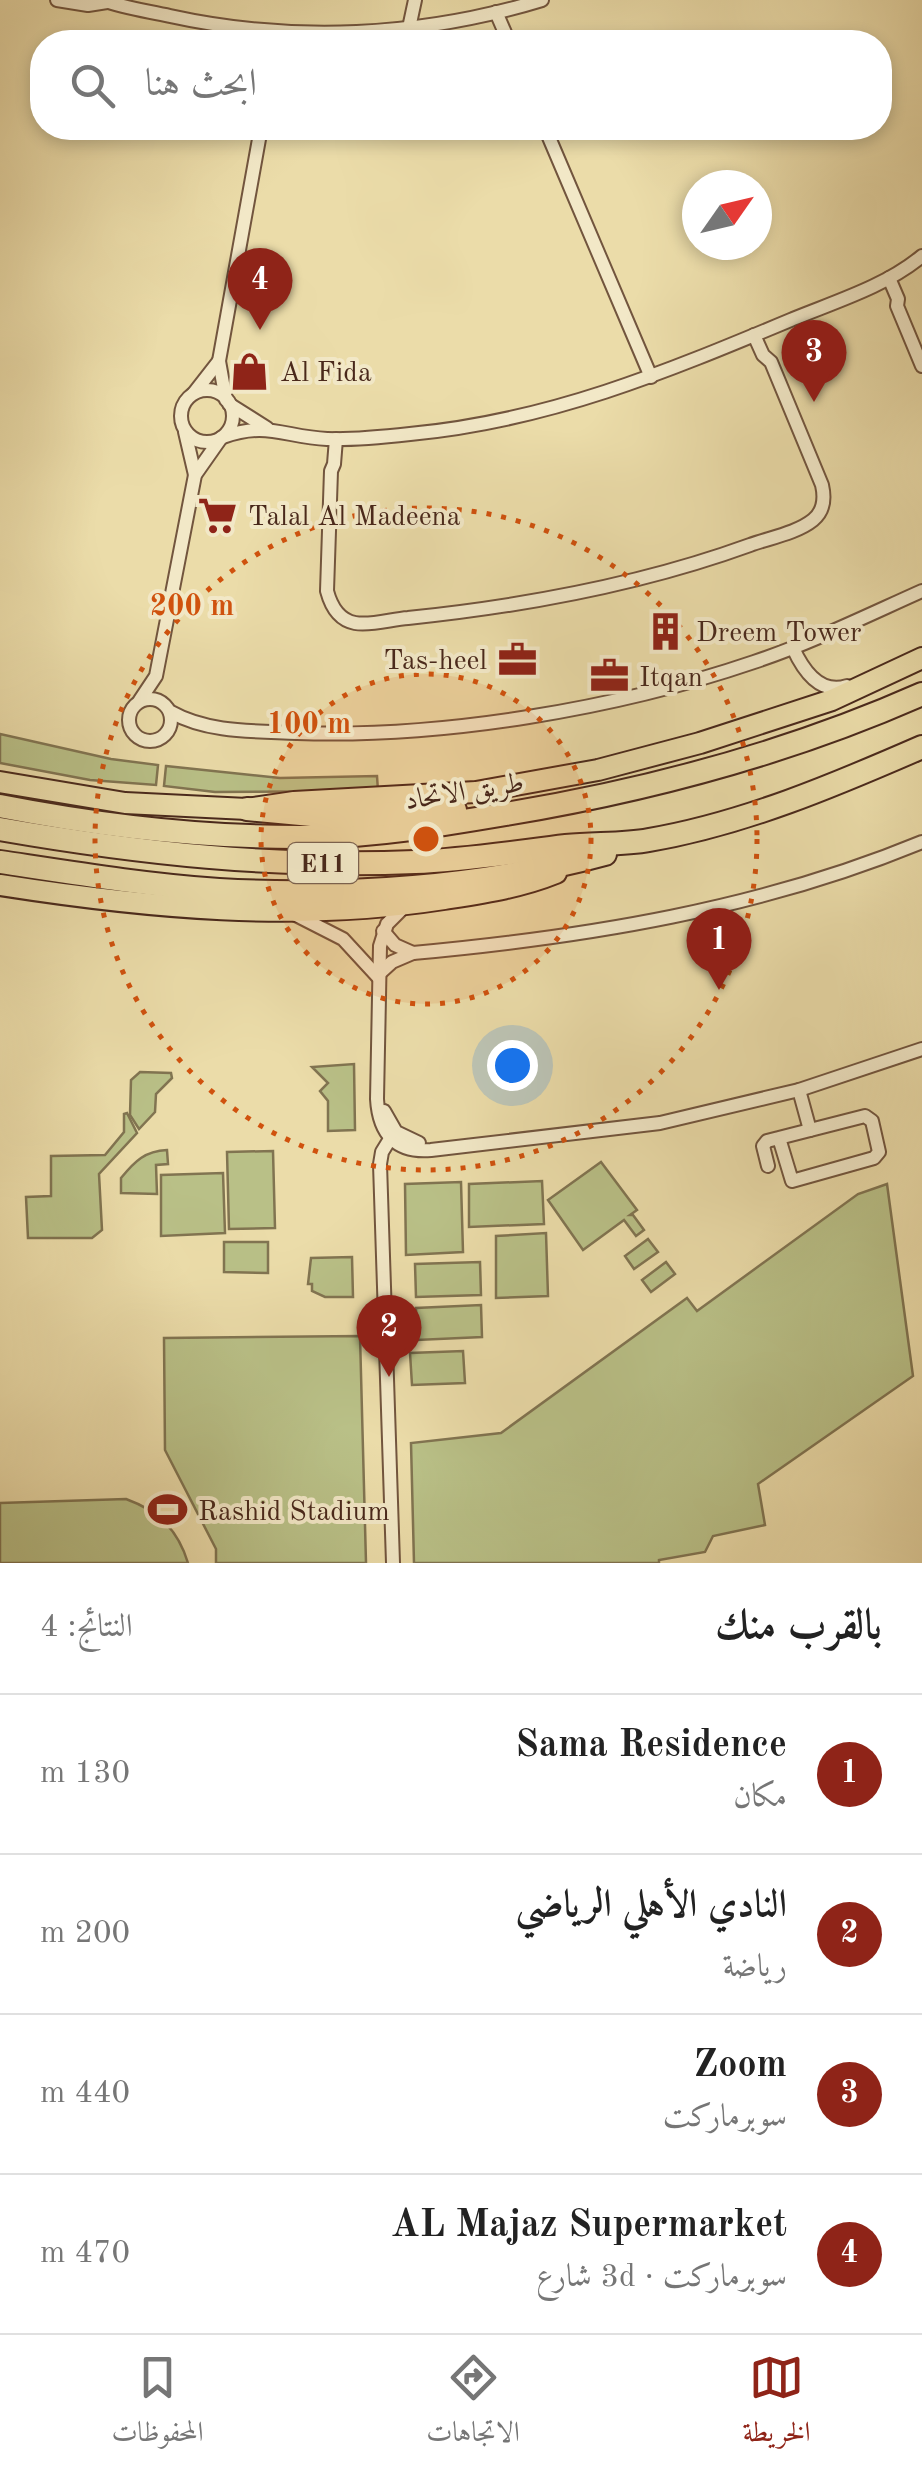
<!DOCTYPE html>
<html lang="ar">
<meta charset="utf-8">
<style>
:root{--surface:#fff;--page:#f6f6f6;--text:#222;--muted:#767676;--line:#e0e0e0;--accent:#8f2418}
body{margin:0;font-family:"Old Standard TT",Amiri,serif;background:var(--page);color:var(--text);direction:rtl}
.compass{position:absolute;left:682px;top:170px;width:90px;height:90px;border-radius:50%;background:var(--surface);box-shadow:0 5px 15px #0003;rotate:56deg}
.you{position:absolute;left:512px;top:1065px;width:35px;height:35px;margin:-25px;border:8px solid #fff;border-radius:50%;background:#1a73e8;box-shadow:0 0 0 15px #1a73e833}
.badge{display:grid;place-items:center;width:65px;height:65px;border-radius:50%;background:var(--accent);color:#fff;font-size:32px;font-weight:700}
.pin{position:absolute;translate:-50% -82px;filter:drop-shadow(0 2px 5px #0008)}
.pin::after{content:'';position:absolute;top:52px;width:35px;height:30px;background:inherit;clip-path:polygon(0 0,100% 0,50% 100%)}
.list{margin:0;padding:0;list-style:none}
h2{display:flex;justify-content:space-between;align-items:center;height:130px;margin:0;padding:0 40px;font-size:42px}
h2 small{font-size:32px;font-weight:400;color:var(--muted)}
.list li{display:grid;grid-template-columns:65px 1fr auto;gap:30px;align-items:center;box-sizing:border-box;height:160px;padding:0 40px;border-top:2px solid var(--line)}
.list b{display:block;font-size:38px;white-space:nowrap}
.list p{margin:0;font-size:32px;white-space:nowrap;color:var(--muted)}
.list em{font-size:32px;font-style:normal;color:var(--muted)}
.icon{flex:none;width:55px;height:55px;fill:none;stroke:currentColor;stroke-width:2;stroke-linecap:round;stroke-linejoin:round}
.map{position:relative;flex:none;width:922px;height:1563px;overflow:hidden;direction:ltr}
.search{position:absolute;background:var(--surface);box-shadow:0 5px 15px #0003;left:30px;right:30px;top:30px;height:110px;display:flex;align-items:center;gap:25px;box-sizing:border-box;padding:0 35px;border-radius:40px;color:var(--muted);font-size:38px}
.sheet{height:770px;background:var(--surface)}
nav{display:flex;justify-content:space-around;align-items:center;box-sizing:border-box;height:140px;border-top:2px solid var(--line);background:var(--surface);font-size:28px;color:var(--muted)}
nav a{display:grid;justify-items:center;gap:5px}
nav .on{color:var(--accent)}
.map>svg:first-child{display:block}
.green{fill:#b9c087;stroke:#817451;stroke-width:2.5}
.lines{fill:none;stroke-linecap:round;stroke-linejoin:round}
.street-casing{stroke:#72553e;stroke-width:16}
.primary-casing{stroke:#49281b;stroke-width:24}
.highway-casing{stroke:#49281b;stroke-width:26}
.street{stroke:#f2e8c7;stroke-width:12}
.primary{stroke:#ebdca9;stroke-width:20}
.highway{stroke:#ebdca9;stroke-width:22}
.ring{fill:none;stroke:#d0520e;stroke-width:5;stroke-dasharray:5 10}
.labels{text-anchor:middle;stroke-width:8;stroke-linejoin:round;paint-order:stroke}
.shield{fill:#f2e8c7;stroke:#7c624f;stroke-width:2.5}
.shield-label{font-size:25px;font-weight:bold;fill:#49281b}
.poi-label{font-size:28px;fill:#49281b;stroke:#f2e8c7;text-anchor:start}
.street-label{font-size:28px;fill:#49281b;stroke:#f2e8c7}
.centre{fill:#d0520e;stroke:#f2e8c7;stroke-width:5}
.ring-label{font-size:30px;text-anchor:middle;font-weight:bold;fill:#d0520e;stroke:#f2e8c7;stroke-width:8;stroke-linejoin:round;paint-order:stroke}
</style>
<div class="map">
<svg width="922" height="1563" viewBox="0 0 922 1563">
<rect width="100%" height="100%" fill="#ebdca9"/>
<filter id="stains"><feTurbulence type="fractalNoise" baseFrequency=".002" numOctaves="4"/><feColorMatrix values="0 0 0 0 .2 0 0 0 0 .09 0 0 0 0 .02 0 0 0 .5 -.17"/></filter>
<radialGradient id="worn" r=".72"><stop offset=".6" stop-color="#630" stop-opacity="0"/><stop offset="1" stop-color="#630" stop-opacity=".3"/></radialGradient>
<g class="green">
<polygon points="0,734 111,759 158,765 156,785 90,780 0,763"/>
<polygon points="166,766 280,778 377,776 378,791 215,792 164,786"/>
<polygon points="354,1064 355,1130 328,1131 328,1101 320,1091 328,1083 312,1067"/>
<polygon points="140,1072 171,1073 172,1078 156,1094 155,1112 139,1129 130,1115 131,1080"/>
<polygon points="127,1113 137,1133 99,1174 102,1230 92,1238 28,1238 26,1197 51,1196 51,1156 105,1155 124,1132 124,1114"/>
<path d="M167 1150 168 1164 156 1165 157 1194 121 1193V1178C135 1161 145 1151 167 1150Z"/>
<polygon points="273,1151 275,1228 229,1229 227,1152"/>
<polygon points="601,1162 637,1210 630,1215 633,1215 644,1230 636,1236 624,1220 583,1250 548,1200"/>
<polygon points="223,1173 225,1233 161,1236 161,1175"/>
<polygon points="542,1181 544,1224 469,1227 469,1184"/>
<polygon points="461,1182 463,1252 406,1255 405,1184"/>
<polygon points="887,1184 913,1376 758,1484 765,1525 713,1536 705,1552 659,1560 659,1563 414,1563 411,1443 501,1433 687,1298 697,1311 858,1194"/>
<polygon points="546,1233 548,1296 496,1298 496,1236"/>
<polygon points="648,1239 658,1252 634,1269 625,1256"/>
<polygon points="224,1242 268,1242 268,1273 224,1272"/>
<polygon points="352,1257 353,1297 325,1297 312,1291 312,1284 308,1284 311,1258"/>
<polygon points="480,1262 481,1295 416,1297 415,1264"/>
<polygon points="666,1262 675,1274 651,1292 642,1280"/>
<polygon points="481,1305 482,1337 417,1340 416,1308"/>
<polygon points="360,1336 366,1563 216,1563 216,1549 165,1450 164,1338"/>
<polygon points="463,1351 465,1383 412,1385 410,1353"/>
<path d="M126 1499C159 1511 178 1530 188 1563H0V1503Z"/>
</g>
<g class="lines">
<defs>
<g id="street">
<polyline points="57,0 88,5 107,2"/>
<path d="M103 0C124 8 148 11 170 16 293 43 421 37 542 0"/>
<polyline points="496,12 509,42"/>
<polyline points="409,28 415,0"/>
<polyline points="545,128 651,377"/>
<polyline points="889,278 898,299 897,306 922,366"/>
<circle cx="207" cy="416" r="26"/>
<polyline points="194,393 219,361"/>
<polyline points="226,400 219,361 261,128"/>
<polyline points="229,404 267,428"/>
<polyline points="185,432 195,475"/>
<path d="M223 437C266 421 285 437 327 439 354 440 383 437 410 434 549 421 666 372 793 319 837 301 886 286 922 256"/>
<path d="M336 439 334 464 331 471 327 591C331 606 339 620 355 623 371 626 392 619 408 618 524 606 640 585 750 545 769 538 797 533 813 520 824 511 825 498 822 485L771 362 763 355 754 335"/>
<path d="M793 648C803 670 820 695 847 686"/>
<circle cx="150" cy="720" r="21"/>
<polyline points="140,700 156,676 195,475 221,438"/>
<path d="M171 712C208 733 255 731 297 733 443 738 616 709 754 662 811 643 866 616 922 591"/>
<path d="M405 906 387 924 380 946 377 1099C379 1134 396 1153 431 1150L660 1123 799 1090 922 1049"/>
<polyline points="294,914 343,939 378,977"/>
<polyline points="383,931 395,945 413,953"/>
<path d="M381 972 392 962 413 953C587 937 760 909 922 842"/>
<polyline points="799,1090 810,1130"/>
<polyline points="384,1111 396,1132 419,1143"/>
<polyline points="390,1139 382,1152 380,1164 393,1563"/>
<polyline points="768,1166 763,1146 767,1141 865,1116 872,1121 879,1152 874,1158 792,1181 779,1138"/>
</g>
<g id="primary">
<polyline points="0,782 125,803 247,809 294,802 476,792 598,770 700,743 832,700 922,658"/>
<path d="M0 885C147 908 296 922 444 899 482 893 519 888 556 873"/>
</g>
<g id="highway">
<path d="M0 806C102 826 206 838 310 837 376 836 441 825 506 814 650 790 789 753 922 694"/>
<polyline points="247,809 333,817 455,810"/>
<path d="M0 829C138 853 276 868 415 862 466 860 516 852 566 846 594 843 623 845 649 840 743 824 835 785 922 747"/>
<path d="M0 862C73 873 146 885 219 890 343 897 485 887 605 854"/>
</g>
</defs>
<use href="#street" class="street-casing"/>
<use href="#primary" class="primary-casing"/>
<use href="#highway" class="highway-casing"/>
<use href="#street" class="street"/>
<use href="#primary" class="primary"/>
<use href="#highway" class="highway"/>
</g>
<circle cx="426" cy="839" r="165" fill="#d0520e" fill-opacity=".12"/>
<g class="ring">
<circle cx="426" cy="839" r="165"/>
<circle cx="426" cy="839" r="331"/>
</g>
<defs>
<symbol id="shop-bare" viewBox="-9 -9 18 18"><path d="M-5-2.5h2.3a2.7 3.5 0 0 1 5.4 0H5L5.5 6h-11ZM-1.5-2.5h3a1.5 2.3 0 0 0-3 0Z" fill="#8f2418" stroke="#f2e8c7" stroke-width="2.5" paint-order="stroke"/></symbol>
<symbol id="supermarket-bare" viewBox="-9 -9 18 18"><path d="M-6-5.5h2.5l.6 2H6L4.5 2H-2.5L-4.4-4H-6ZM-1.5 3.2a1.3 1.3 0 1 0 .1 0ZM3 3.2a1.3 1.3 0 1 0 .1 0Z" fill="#8f2418" stroke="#f2e8c7" stroke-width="2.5" paint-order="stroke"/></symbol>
<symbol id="building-bare" viewBox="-9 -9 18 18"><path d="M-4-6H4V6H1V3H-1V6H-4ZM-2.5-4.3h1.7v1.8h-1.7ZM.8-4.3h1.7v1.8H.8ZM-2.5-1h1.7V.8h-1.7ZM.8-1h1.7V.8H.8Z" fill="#8f2418" stroke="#f2e8c7" stroke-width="2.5" paint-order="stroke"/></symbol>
<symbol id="office-bare" viewBox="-9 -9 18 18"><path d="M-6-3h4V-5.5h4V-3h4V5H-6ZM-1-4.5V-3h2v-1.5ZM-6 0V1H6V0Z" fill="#8f2418" stroke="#f2e8c7" stroke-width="2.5" paint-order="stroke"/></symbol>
<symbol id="stadium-bare" viewBox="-9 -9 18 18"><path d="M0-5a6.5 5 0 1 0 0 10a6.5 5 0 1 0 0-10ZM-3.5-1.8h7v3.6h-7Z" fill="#8f2418" stroke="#f2e8c7" stroke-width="2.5" paint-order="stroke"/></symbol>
</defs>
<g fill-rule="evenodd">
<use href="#shop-bare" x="222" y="344" width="55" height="55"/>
<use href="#supermarket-bare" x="190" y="488" width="55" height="55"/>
<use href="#building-bare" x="638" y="604" width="55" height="55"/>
<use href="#office-bare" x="490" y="632" width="55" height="55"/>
<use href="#office-bare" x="582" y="648" width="55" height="55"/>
<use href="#stadium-bare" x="140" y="1482" width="55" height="55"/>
</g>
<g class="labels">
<rect class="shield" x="288" y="843" width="70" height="40" rx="8"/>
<g class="shield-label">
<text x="323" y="872">E11</text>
</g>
<g class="poi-label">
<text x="280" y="381">Al Fida</text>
<text x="248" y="525">Talal Al Madeena</text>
<text x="696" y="641">Dreem Tower</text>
<text x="487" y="669" text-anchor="end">Tas-heel</text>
<text x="639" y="686">Itqan</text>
<text x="198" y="1520">Rashid Stadium</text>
</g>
<g class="street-label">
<text transform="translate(464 790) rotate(-9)" y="10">طريق الاتحاد</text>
</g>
</g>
<circle cx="426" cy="839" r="15" class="centre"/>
<g class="ring-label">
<text x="192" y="615">200 m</text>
<text x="309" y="733">100 m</text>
</g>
<rect width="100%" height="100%" filter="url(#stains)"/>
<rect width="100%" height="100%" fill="url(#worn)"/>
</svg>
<svg class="compass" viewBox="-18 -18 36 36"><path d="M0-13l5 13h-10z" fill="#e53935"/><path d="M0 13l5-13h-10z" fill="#767676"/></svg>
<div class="you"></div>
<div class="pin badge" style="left:719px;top:990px">1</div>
<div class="pin badge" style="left:389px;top:1377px">2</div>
<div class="pin badge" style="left:814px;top:402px">3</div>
<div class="pin badge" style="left:260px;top:330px">4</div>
<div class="search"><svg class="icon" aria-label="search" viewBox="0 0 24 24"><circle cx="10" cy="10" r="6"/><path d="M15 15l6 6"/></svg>ابحث هنا</div>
</div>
<section class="sheet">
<h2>بالقرب منك<small>النتائج: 4</small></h2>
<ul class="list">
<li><span class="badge">1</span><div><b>Sama Residence</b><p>مكان</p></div><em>130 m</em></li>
<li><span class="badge">2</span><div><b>النادي الأهلي الرياضي</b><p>رياضة</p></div><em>200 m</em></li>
<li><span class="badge">3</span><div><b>Zoom</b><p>سوبرماركت</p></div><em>440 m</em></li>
<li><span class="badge">4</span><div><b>AL Majaz Supermarket</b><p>سوبرماركت · 3d شارع</p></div><em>470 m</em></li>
</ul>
</section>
<nav>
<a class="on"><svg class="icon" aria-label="map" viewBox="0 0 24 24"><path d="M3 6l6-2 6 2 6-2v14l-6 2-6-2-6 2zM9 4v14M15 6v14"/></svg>الخريطة</a>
<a><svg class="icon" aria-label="directions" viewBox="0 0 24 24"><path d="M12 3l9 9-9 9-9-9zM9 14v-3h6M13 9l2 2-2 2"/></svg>الاتجاهات</a>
<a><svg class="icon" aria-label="saved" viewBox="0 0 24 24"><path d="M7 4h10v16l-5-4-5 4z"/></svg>المحفوظات</a>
</nav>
